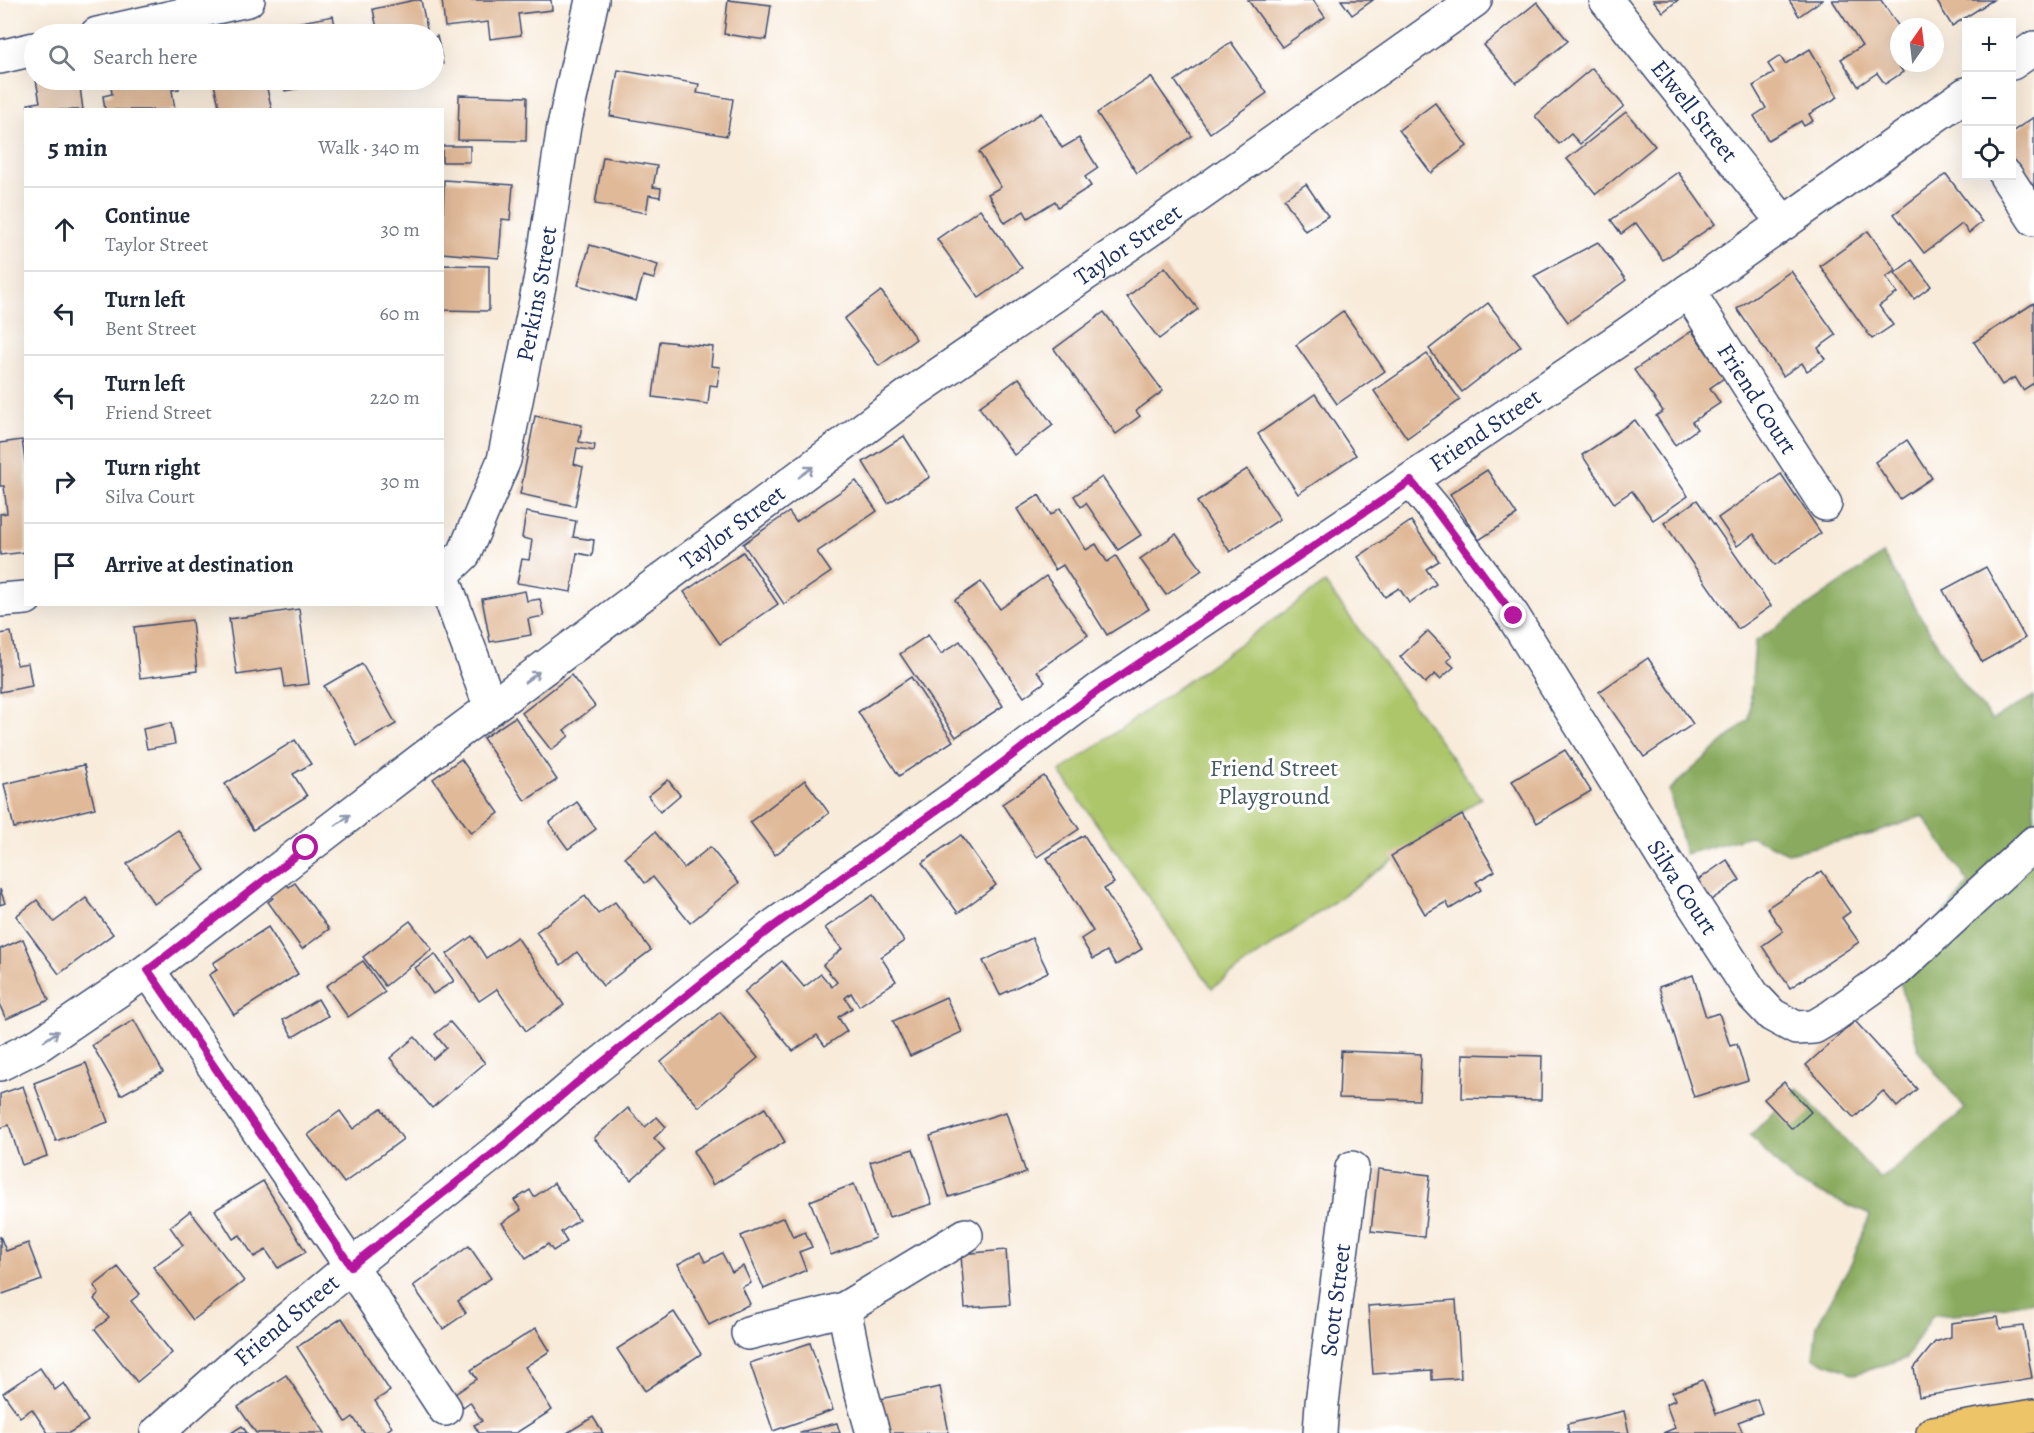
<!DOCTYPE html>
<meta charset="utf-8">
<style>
:root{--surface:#fff;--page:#f2f2f3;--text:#1f2937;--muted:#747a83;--line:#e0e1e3}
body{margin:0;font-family:Alegreya,serif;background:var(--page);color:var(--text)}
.controls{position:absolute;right:18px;top:18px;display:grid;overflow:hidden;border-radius:0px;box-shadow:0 6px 24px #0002}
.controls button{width:54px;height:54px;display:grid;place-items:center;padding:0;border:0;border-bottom:2px solid var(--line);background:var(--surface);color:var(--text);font:30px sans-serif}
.compass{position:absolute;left:1890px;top:18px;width:54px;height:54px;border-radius:50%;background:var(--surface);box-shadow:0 6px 24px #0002;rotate:14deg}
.stop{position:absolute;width:18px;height:18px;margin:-14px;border:4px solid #b5179e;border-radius:50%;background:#fff}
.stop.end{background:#b5179e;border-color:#fff;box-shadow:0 2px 6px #0008}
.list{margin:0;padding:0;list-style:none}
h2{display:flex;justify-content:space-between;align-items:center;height:78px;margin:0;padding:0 24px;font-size:26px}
h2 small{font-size:20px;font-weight:400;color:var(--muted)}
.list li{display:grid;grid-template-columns:39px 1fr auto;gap:18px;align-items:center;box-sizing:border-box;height:84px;padding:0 24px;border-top:2px solid var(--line)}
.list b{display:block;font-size:22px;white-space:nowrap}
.list p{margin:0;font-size:20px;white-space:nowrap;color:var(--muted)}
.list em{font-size:20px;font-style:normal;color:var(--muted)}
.icon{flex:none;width:33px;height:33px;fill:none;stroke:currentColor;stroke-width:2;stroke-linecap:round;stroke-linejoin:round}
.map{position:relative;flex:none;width:2034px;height:1433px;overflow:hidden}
.search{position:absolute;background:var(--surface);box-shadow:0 6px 24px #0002;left:24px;top:24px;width:420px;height:66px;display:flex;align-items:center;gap:15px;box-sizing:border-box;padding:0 21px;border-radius:33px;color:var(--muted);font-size:22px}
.panel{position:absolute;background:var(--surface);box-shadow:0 6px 24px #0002;left:24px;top:108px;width:420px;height:498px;border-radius:0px}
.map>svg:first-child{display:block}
.green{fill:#adc66b;stroke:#647a64;stroke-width:1.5}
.forest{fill:#8aab5f;stroke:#526d5e;stroke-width:1.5}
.building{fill:#e0b998}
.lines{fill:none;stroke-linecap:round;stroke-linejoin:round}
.street-casing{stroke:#3c4b71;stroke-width:36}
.primary-casing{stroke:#3c4b71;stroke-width:36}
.street{stroke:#fff;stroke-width:33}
.primary{stroke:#eec469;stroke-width:33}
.oneway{stroke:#8d97ae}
.route{stroke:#b5179e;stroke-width:8}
.labels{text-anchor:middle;stroke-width:6;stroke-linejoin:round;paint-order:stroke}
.street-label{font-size:24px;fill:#1b2f5e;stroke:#fff}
.park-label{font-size:24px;fill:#475c62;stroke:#fff}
</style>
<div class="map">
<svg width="2034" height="1433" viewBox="0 0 2034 1433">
<rect width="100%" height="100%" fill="#fff"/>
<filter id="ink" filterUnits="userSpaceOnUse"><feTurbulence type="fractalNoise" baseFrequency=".0167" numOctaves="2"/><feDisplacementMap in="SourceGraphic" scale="12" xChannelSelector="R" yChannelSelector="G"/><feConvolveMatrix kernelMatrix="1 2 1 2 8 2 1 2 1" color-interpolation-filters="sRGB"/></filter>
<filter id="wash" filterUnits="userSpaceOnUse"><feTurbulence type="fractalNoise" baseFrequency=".008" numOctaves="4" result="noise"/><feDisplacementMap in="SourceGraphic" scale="24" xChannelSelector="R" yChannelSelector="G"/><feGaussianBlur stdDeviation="1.35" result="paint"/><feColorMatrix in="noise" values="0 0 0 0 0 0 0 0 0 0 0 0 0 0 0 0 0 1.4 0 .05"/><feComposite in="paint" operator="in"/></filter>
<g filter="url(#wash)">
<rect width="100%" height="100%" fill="#f8ebda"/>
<polygon class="green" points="1325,583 1481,798 1212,988 1060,772"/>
<polygon class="forest" points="1883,554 1956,675 1992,720 2034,696 2034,1301 1970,1313 1933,1315 1906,1358 1855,1374 1813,1358 1817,1325 1851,1264 1870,1215 1795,1182 1750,1136 1797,1088 1881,1180 1965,1109 1919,1052 1897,970 1969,883 1923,816 1872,834 1788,853 1750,836 1685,854 1669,790 1749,719 1755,642"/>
<g id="blocks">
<g class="building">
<polygon points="415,0 421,0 428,34 378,34 373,9"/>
<polygon points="442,0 551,0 552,10 518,14 521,35 490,39 488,22 445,27"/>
<polygon points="728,0 771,5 766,40 724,34"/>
<polygon points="1248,0 1313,0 1325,17 1282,47"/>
<polygon points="1341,0 1373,0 1352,15"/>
<polygon points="1653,0 1678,0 1663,12"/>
<polygon points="1789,0 1822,0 1799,16"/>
<polygon points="1832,0 1881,0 1899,27 1899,59 1896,61 1903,72 1885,84 1877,73 1858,86 1841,59 1862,46"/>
<polygon points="1936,0 1993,0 1952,26"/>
<polygon points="1537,2 1568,41 1516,83 1484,45"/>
<polygon points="333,16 337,34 282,34 280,26"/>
<polygon points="437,36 443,64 434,66 434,37"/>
<polygon points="1231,42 1267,93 1210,133 1175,81"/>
<polygon points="1810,49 1838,97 1809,114 1813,121 1804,126 1801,121 1768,140 1754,116 1766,108 1753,86 1774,73 1768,64 1780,56 1785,64"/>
<polygon points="1592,68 1624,106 1580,144 1571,134 1559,144 1535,116"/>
<polygon points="618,70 699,84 697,93 733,99 727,136 610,116"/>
<polygon points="1151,77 1192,136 1137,173 1097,113"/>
<polygon points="36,80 79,80 83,110 29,110 28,104 40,102"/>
<polygon points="110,80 178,80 179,89 172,90 175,110 105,110 103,96 112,94"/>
<polygon points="213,80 265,80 272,110 220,110"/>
<polygon points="283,80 340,80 340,81 285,91"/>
<polygon points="459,95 527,97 526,141 458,140"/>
<polygon points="1435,103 1467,146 1431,173 1399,130"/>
<polygon points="1626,112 1655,146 1596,194 1567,159"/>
<polygon points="1041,113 1062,148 1079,138 1098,168 1085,177 1091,186 1058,207 1055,201 1028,218 1024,211 1005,223 988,194 1001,187 979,152"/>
<polygon points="2034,117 2034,196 2012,162 2012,132"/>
<rect x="442" y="146" width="28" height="16"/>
<polygon points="603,157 657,166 653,187 661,188 660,197 649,195 646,213 595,204"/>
<polygon points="1678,172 1715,224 1663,260 1636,223 1621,234 1611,220"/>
<polygon points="1946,174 1982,222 1969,233 1962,224 1924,253 1894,214"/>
<polygon points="444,180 513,185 510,220 502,219 499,258 442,253"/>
<polygon points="1306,184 1328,216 1305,231 1284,199"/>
<polygon points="980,209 1022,268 979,298 937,239"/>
<polygon points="1868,231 1896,270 1886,277 1897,293 1879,306 1893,325 1872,339 1820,266"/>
<polygon points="1598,242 1626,280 1568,322 1534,276"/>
<polygon points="590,245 658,265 654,279 643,276 636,301 578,285"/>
<polygon points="1912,260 1931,286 1914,299 1895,273"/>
<polygon points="442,265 489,266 489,311 442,310"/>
<polygon points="1165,267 1198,309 1159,339 1127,297"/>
<polygon points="1791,271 1836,335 1818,348 1825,359 1807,371 1802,363 1783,376 1737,309"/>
<polygon points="881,291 916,339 879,366 844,319"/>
<polygon points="1488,303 1521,346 1462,392 1429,349"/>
<polygon points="2034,303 2034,383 2023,390 2015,377 2002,385 1974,342"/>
<polygon points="1343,311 1385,371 1337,404 1296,345"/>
<polygon points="1104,312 1163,391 1136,411 1140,416 1116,434 1054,349"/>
<polygon points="1692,331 1724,378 1710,388 1720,403 1692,422 1697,429 1675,445 1656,416 1663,411 1634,370"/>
<polygon points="660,341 713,347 711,366 720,367 717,386 710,385 708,404 653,397"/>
<polygon points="1427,354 1460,400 1407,438 1374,391"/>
<polygon points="1019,378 1053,425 1014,455 979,407"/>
<polygon points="1315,394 1356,455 1298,494 1258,434"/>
<polygon points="535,416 582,425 579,442 595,445 594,451 577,448 574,464 583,467 575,506 520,494"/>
<polygon points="1635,420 1688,496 1653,520 1632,491 1614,503 1582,455"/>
<polygon points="904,436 930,477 888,503 863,462"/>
<polygon points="22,440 26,467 26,552 0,555 0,514 7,513 4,486 0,486 0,443"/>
<polygon points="1907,440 1932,478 1900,499 1875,462"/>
<polygon points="1247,469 1280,519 1230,552 1197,502"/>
<polygon points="1487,470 1517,515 1479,540 1450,494"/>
<polygon points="1781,474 1821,533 1775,565 1754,534 1737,546 1718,518"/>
<polygon points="1102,477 1141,535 1118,550 1086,503 1081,507 1074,496"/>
<polygon points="856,481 877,511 817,552 831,572 784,604 743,544 789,512 796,522"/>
<polygon points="1039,495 1051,515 1060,508 1086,550 1096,544 1107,562 1116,556 1149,609 1107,635 1063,565 1055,570 1017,509"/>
<polygon points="1697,500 1771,606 1738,629 1664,523"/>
<polygon points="526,512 576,521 573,537 594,540 592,556 577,553 571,592 517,583 522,559 529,560 532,540 522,538"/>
<polygon points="1411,521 1439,561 1426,569 1436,584 1409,603 1399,588 1385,597 1358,557"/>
<polygon points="1176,534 1202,570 1166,595 1140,559"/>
<polygon points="743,552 778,604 720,644 684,592"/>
<polygon points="1986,567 2025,638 1982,662 1943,590"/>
<polygon points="1046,576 1088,635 1037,671 1045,682 1024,697 955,600 981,582 1000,609"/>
<polygon points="525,591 527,601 540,599 544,616 528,619 531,635 490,642 482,599"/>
<polygon points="299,609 309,684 285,687 282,668 237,675 229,619"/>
<polygon points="192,620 197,671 140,678 134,627"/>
<polygon points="1428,631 1452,656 1447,661 1454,667 1440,679 1435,674 1425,683 1400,657"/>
<polygon points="11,632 17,665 28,663 32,686 0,692 0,634"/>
<polygon points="928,635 941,654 960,641 1003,706 956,737 900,654"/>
<polygon points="1648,658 1693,724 1644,757 1599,692"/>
<polygon points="362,664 396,724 357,746 324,686"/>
<polygon points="571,675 595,706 564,730 569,736 551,750 522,713"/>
<polygon points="911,677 953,741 899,776 858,712"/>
<polygon points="515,717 557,780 525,801 483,738"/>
<polygon points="171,723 175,744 147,749 143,729"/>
<polygon points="295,740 311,764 293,774 307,796 253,830 225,784"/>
<polygon points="1565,750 1591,791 1537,823 1512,781"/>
<polygon points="461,759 499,813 471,833 433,779"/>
<polygon points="84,765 95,808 14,828 4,784"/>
<polygon points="1044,776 1079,829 1037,857 1002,804"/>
<polygon points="668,780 680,795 660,812 648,796"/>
<polygon points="805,780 829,813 775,855 750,822"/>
<polygon points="577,802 596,829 568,849 549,823"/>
<polygon points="1462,815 1495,871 1476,882 1481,890 1450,909 1446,902 1425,914 1391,856"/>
<polygon points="178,830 205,870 154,904 127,864"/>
<polygon points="655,832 684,868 710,847 739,883 690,923 653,877 645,883 625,857"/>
<polygon points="961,835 996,885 958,913 922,863"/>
<polygon points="1084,835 1114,883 1104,889 1142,949 1116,965 1107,951 1093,959 1081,939 1093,931 1047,858"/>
<polygon points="1727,860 1740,880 1708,902 1695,882"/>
<polygon points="1822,871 1850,912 1842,918 1859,942 1790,988 1762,946 1783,931 1767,908"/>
<polygon points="285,882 289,887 295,883 329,929 302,949 268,902 273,898 270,893"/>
<polygon points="0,889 5,903 0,905"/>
<polygon points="873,895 904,941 881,957 896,981 859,1006 851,993 845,998 852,1008 838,1017 847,1031 825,1046 817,1035 793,1051 744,992 782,961 804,987 821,974 832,987 837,982 823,965 842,949 825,928"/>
<polygon points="585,896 598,914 615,902 651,950 603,986 577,952 561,965 536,932"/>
<polygon points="86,898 113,934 59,974 16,916 37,900 54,922"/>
<polygon points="410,921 432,949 385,986 363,957"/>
<polygon points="268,927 298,974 234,1015 209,975 217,970 213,963"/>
<polygon points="472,936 486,958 517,937 564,1005 526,1031 497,989 479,1001 447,954"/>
<polygon points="1032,938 1048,972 1000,995 983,961"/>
<polygon points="23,939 49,1000 6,1019 0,1006 0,949"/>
<polygon points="435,954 454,981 433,994 415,968"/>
<polygon points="363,961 385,992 348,1017 326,986"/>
<polygon points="1693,975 1706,1017 1719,1013 1730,1046 1737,1044 1748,1080 1694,1097 1659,987"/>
<polygon points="946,997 962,1032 910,1056 893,1021"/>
<polygon points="318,999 328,1016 293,1037 283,1020"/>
<polygon points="720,1012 758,1058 699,1107 661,1062"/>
<polygon points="134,1020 163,1072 121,1095 92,1045"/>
<polygon points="1855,1021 1917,1089 1897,1107 1883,1091 1854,1118 1806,1065"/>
<polygon points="450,1022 485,1063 432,1108 390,1058 415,1037 433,1059 446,1048 435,1034"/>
<polygon points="1341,1051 1421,1054 1419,1100 1339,1098"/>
<polygon points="1463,1054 1542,1056 1541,1100 1462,1098"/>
<polygon points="86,1063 108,1122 56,1141 34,1083"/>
<polygon points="1784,1082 1811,1112 1792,1129 1764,1099"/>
<polygon points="23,1086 47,1156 22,1165 9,1125 0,1128 0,1094"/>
<polygon points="381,1108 403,1139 344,1183 308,1135 340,1111 353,1129"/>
<polygon points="628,1108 645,1127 657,1117 666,1127 654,1138 665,1150 631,1180 594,1138"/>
<polygon points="765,1108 785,1142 713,1185 693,1151"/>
<polygon points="1006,1112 1026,1173 949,1197 930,1136"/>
<polygon points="913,1149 932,1204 889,1217 870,1162"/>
<polygon points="1378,1169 1430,1175 1424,1237 1371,1231"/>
<polygon points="263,1181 306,1252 278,1268 266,1250 254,1257 240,1235 233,1239 215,1210"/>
<polygon points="554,1183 579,1220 561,1232 567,1242 553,1251 548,1244 526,1258 502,1223 521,1210 514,1200 530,1190 534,1197"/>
<polygon points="854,1184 875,1238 831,1255 810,1201"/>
<polygon points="190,1211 244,1281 193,1320 153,1267 183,1245 170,1227"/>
<polygon points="784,1217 793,1237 805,1232 812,1247 799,1252 806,1270 764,1289 741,1236"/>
<polygon points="0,1236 6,1251 28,1243 42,1280 0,1295"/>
<polygon points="469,1246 491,1278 458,1301 466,1313 443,1329 413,1286"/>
<polygon points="1006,1250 1010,1305 965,1308 961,1254"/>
<polygon points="700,1252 705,1262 722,1253 732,1272 743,1266 751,1283 742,1287 750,1304 709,1325 678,1264"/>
<polygon points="118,1267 140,1294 131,1301 172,1353 137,1382 95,1329 109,1318 94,1299 99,1294 94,1286"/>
<polygon points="1456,1300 1461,1378 1432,1380 1432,1370 1373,1374 1368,1306"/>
<polygon points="674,1312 701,1354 645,1391 617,1349"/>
<polygon points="1998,1317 2000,1329 2023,1326 2032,1378 1919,1397 1914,1368 1935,1342 1951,1337 1951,1323"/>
<polygon points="342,1318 390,1391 375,1401 392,1427 384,1433 364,1433 353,1417 346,1422 297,1347"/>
<polygon points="536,1328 550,1351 525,1367 552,1410 516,1433 479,1433 474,1425 482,1421 470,1402 463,1407 455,1394 477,1379 471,1370"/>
<polygon points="810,1343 833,1410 773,1431 750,1363"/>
<polygon points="40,1368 55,1390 64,1383 88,1421 69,1433 48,1433 32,1409 20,1417 3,1393"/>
<polygon points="286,1375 325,1433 256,1433 238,1407"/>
<polygon points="1703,1380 1716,1414 1757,1399 1762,1413 1738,1422 1743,1433 1663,1433 1675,1428 1666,1404 1675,1400 1672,1392"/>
<polygon points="940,1387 949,1433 886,1433 879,1399"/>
<polygon points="1624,1411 1629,1433 1569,1433 1567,1424"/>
<polygon points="593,1417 603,1433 567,1433"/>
<polygon points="837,1423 840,1433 800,1433 800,1432"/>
<polygon points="242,1426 247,1433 231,1433"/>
</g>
</g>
</g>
<g filter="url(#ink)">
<use href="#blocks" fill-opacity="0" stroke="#3c4b71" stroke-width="1.5"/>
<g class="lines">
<defs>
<g id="street">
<path id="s1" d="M1606 0 1784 223"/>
<polyline points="97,34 248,0"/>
<polyline points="0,57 34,49"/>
<polyline points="2012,63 2034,48"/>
<polyline points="2006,176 2034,219"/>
<path id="s2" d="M1688 291 1825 504"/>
<path id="s3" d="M1411 481 1436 511 1513 616 1666 862 1753 995 1772 1015 1796 1028 1814 1027 1831 1017 1897 970 2034 843"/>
<path id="s4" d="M442 575 464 554 504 460 541 276 564 126 592 0"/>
<polyline points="442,575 491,708"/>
<polyline points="0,600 26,598"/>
<polyline points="148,970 351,1266 445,1409"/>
<path id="s5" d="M0 1064 40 1044 148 970 421 760 909 395 1148 231 1475 0"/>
<polyline points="844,1309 860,1387 873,1433"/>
<polyline points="748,1333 844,1309 966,1235"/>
<path id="s6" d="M157 1433 247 1353 351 1266 504 1145 574 1085 771 928 982 778 1099 690 1623 337 1966 94"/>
<path id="s7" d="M1320 1433 1322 1403 1352 1168"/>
</g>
<polyline id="primary" points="1933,1433 2034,1416"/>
</defs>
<use href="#street" class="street-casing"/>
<use href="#primary" class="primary-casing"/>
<use href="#street" class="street"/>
<use href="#primary" class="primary"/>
</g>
<defs><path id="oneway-shaft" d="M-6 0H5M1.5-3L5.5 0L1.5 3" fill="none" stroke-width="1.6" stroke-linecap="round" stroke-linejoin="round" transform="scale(1.5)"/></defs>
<g class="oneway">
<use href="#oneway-shaft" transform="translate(806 472) rotate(-37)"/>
<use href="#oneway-shaft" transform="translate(532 677) rotate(-37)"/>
<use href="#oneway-shaft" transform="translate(343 820) rotate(-37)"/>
<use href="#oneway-shaft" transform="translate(51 1036) rotate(-35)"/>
</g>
</g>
<g class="lines" filter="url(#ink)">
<polyline class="route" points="306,848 148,970 351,1266 504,1145 574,1085 771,928 982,778 1099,690 1411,481 1436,511 1514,616"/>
</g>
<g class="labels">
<g class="street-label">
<text dy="8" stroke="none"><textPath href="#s1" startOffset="142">Elwell Street</textPath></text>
<text dy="8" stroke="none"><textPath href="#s5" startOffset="1395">Taylor Street</textPath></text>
<text dy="8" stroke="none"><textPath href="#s4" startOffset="302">Perkins Street</textPath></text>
<text dy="8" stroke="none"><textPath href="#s2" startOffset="128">Friend Court</textPath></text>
<text dy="8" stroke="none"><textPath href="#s6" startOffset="1666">Friend Street</textPath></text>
<text dy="8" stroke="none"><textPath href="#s5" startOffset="909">Taylor Street</textPath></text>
<text dy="8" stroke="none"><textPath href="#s3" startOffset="489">Silva Court</textPath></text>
<text dy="8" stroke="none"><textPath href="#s7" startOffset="134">Scott Street</textPath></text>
<text dy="8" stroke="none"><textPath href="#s6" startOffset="172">Friend Street</textPath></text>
</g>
<g class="park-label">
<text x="1274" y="776">Friend Street<tspan x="1274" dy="28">Playground</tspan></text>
</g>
</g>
</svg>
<div class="controls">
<button>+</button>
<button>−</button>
<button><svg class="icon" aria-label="locate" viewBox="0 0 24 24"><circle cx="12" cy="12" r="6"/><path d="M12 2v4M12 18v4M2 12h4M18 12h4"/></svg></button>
</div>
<svg class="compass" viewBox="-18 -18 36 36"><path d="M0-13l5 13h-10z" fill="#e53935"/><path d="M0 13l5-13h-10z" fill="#747a83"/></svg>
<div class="stop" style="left:306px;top:848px"></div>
<div class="stop end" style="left:1514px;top:616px"></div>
<div class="search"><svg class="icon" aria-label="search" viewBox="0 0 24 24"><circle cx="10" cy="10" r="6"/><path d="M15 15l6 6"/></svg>Search here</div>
<section class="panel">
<h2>5 min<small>Walk · 340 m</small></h2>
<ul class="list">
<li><svg class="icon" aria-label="ahead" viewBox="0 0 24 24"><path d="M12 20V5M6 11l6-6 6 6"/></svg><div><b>Continue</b><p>Taylor Street</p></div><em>30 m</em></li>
<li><svg class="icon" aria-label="left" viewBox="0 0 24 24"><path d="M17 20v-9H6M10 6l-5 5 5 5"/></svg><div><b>Turn left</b><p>Bent Street</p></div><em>60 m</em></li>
<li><svg class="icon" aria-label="left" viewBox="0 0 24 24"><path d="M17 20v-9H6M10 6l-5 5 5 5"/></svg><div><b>Turn left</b><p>Friend Street</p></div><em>220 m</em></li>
<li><svg class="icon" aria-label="right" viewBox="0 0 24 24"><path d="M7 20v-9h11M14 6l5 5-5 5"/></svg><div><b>Turn right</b><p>Silva Court</p></div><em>30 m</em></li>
<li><svg class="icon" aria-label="arrive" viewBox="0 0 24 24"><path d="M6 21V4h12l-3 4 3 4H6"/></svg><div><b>Arrive at destination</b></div></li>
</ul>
</section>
</div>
